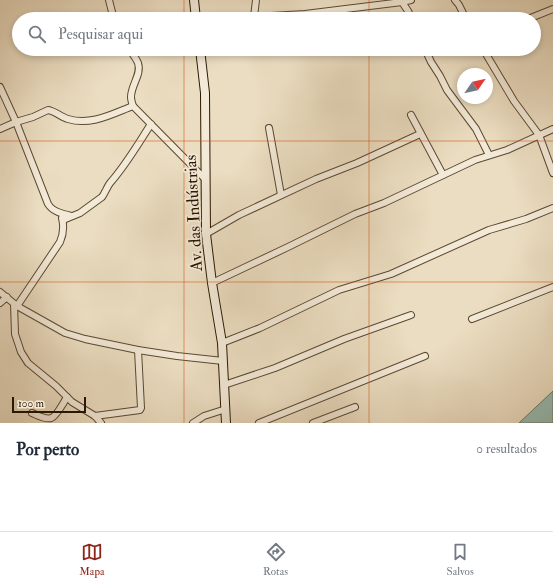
<!DOCTYPE html>
<html lang="pt">
<meta charset="utf-8">
<style>
:root{--surface:#fff;--page:#f6f6f7;--text:#1f2937;--muted:#747a83;--line:#e0e1e3;--accent:#8f2418}
body{margin:0;font-family:"IM FELL Double Pica",serif;background:var(--page);color:var(--text)}
.compass{position:absolute;left:457px;top:68px;width:36px;height:36px;border-radius:50%;background:var(--surface);box-shadow:0 2px 6px #0003;rotate:56deg}
.scale{position:absolute;left:12px;bottom:10px;width:74px;box-sizing:border-box;padding-left:4px;border:2px solid #2b1802;border-top:0;font-size:11px;line-height:14px;white-space:nowrap;color:#2b1802;-webkit-text-stroke:3px #f2e9d7;paint-order:stroke}
.list{margin:0;padding:0;list-style:none}
h2{display:flex;justify-content:space-between;align-items:center;height:52px;margin:0;padding:0 16px;font-size:17px}
h2 small{font-size:13px;font-weight:400;color:var(--muted)}
.icon{flex:none;width:22px;height:22px;fill:none;stroke:currentColor;stroke-width:2;stroke-linecap:round;stroke-linejoin:round}
.map{position:relative;flex:none;width:553px;height:423px;overflow:hidden}
.search{position:absolute;background:var(--surface);box-shadow:0 2px 6px #0003;left:12px;right:12px;top:12px;height:44px;display:flex;align-items:center;gap:10px;box-sizing:border-box;padding:0 14px;border-radius:22px;color:var(--muted);font-size:15px}
.sheet{height:108px;background:var(--surface)}
nav{display:flex;justify-content:space-around;align-items:center;box-sizing:border-box;height:56px;border-top:1px solid var(--line);background:var(--surface);font-size:11px;color:var(--muted)}
nav a{display:grid;justify-items:center;gap:2px}
nav .on{color:var(--accent)}
.map>svg:first-child{display:block}
.water{fill:#98bcb3;stroke:#6c7a6c}
.lines{fill:none;stroke-linecap:round;stroke-linejoin:round}
.street-casing{stroke:#5b4932;stroke-width:8}
.secondary-casing{stroke:#2b1802;stroke-width:10}
.street{stroke:#f2e9d7;stroke-width:6}
.secondary{stroke:#f2e9d7;stroke-width:8}
.grid{fill:none;stroke:#d5520b;stroke-width:1;stroke-opacity:0.55}
.labels{text-anchor:middle;stroke-width:3.5;stroke-linejoin:round;paint-order:stroke}
.street-label{font-size:17px;fill:#2b1802;stroke:#f2e9d7}
</style>
<div class="map">
<svg width="553" height="423" viewBox="0 0 553 423">
<rect width="100%" height="100%" fill="#ebddc1"/>
<filter id="stains"><feTurbulence type="fractalNoise" baseFrequency=".005" numOctaves="4"/><feColorMatrix values="0 0 0 0 .2 0 0 0 0 .09 0 0 0 0 .02 0 0 0 .5 -.17"/></filter>
<radialGradient id="worn" r=".72"><stop offset=".6" stop-color="#630" stop-opacity="0"/><stop offset="1" stop-color="#630" stop-opacity=".3"/></radialGradient>
<polygon class="water" points="553,391 553,423 519,423"/>
<g class="lines">
<defs>
<g id="street">
<polyline points="109,0 112,12 115,19"/>
<polyline points="455,0 459,5 466,19"/>
<polyline points="402,2 408,11 412,19"/>
<polyline points="254,17 256,0"/>
<polyline points="229,19 254,17 305,14 402,2 411,0"/>
<polyline points="528,19 553,9"/>
<path d="M129 49C132 53 136 58 138 63 142 74 131 85 131 97 131 100 132 103 133 106L205 179"/>
<polyline points="425,49 431,62 440,76 447,90 476,129 489,155"/>
<polyline points="483,49 514,101 539,135 553,173"/>
<path d="M0 87 16 122 48 204C53 212 63 214 72 216"/>
<polyline points="411,115 443,175"/>
<polyline points="269,128 281,195"/>
<path d="M0 129 16 122 33 117 48 110C55 111 61 117 68 119 91 126 112 114 133 106"/>
<path d="M63 220 80 213 102 197C105 193 107 187 110 183 126 165 138 144 151 124"/>
<polyline points="206,234 239,215 316,179 357,163 420,134"/>
<polyline points="212,283 288,247 355,214 384,203 475,160 507,150 553,129"/>
<polyline points="0,292 17,306 65,333 85,339 138,350 177,356 223,361"/>
<polyline points="0,303 7,297"/>
<polyline points="14,304 15,334 21,352 28,363 56,386 72,402 95,416 101,423"/>
<path d="M17 306 60 242C63 235 64 226 62 218"/>
<polyline points="472,319 553,287"/>
<polyline points="222,343 260,328 339,290 391,274 489,230 526,219 553,208"/>
<polyline points="224,385 275,368 344,339 411,315"/>
<path d="M32 413C37 415 46 420 51 418 56 417 64 402 67 397"/>
<polyline points="95,416 140,410 141,408 138,350"/>
<polyline points="193,423 204,416 226,409"/>
<polyline points="259,423 425,356"/>
<polyline points="313,423 355,407"/>
</g>
<g id="secondary">
<polyline points="194,0 196,19"/>
<polyline points="200,49 205,93 206,234 212,283 222,343 226,423"/>
</g>
</defs>
<use href="#street" class="street-casing"/>
<use href="#secondary" class="secondary-casing"/>
<use href="#street" class="street"/>
<use href="#secondary" class="secondary"/>
</g>
<path class="grid" d="M184 0V19M369 0V19M184 49V423M369 49V423M0 141H553M0 282H553"/>
<g class="labels">
<g class="street-label">
<text transform="translate(193 213) rotate(-93)" y="6">Av. das Indústrias</text>
</g>
</g>
<rect width="100%" height="100%" filter="url(#stains)"/>
<rect width="100%" height="100%" fill="url(#worn)"/>
</svg>
<svg class="compass" viewBox="-18 -18 36 36"><path d="M0-13l5 13h-10z" fill="#e53935"/><path d="M0 13l5-13h-10z" fill="#747a83"/></svg>
<div class="scale">100 m</div>
<div class="search"><svg class="icon" aria-label="search" viewBox="0 0 24 24"><circle cx="10" cy="10" r="6"/><path d="M15 15l6 6"/></svg>Pesquisar aqui</div>
</div>
<section class="sheet">
<h2>Por perto<small>0 resultados</small></h2>
<ul class="list">
</ul>
</section>
<nav>
<a class="on"><svg class="icon" aria-label="map" viewBox="0 0 24 24"><path d="M3 6l6-2 6 2 6-2v14l-6 2-6-2-6 2zM9 4v14M15 6v14"/></svg>Mapa</a>
<a><svg class="icon" aria-label="directions" viewBox="0 0 24 24"><path d="M12 3l9 9-9 9-9-9zM9 14v-3h6M13 9l2 2-2 2"/></svg>Rotas</a>
<a><svg class="icon" aria-label="saved" viewBox="0 0 24 24"><path d="M7 4h10v16l-5-4-5 4z"/></svg>Salvos</a>
</nav>
